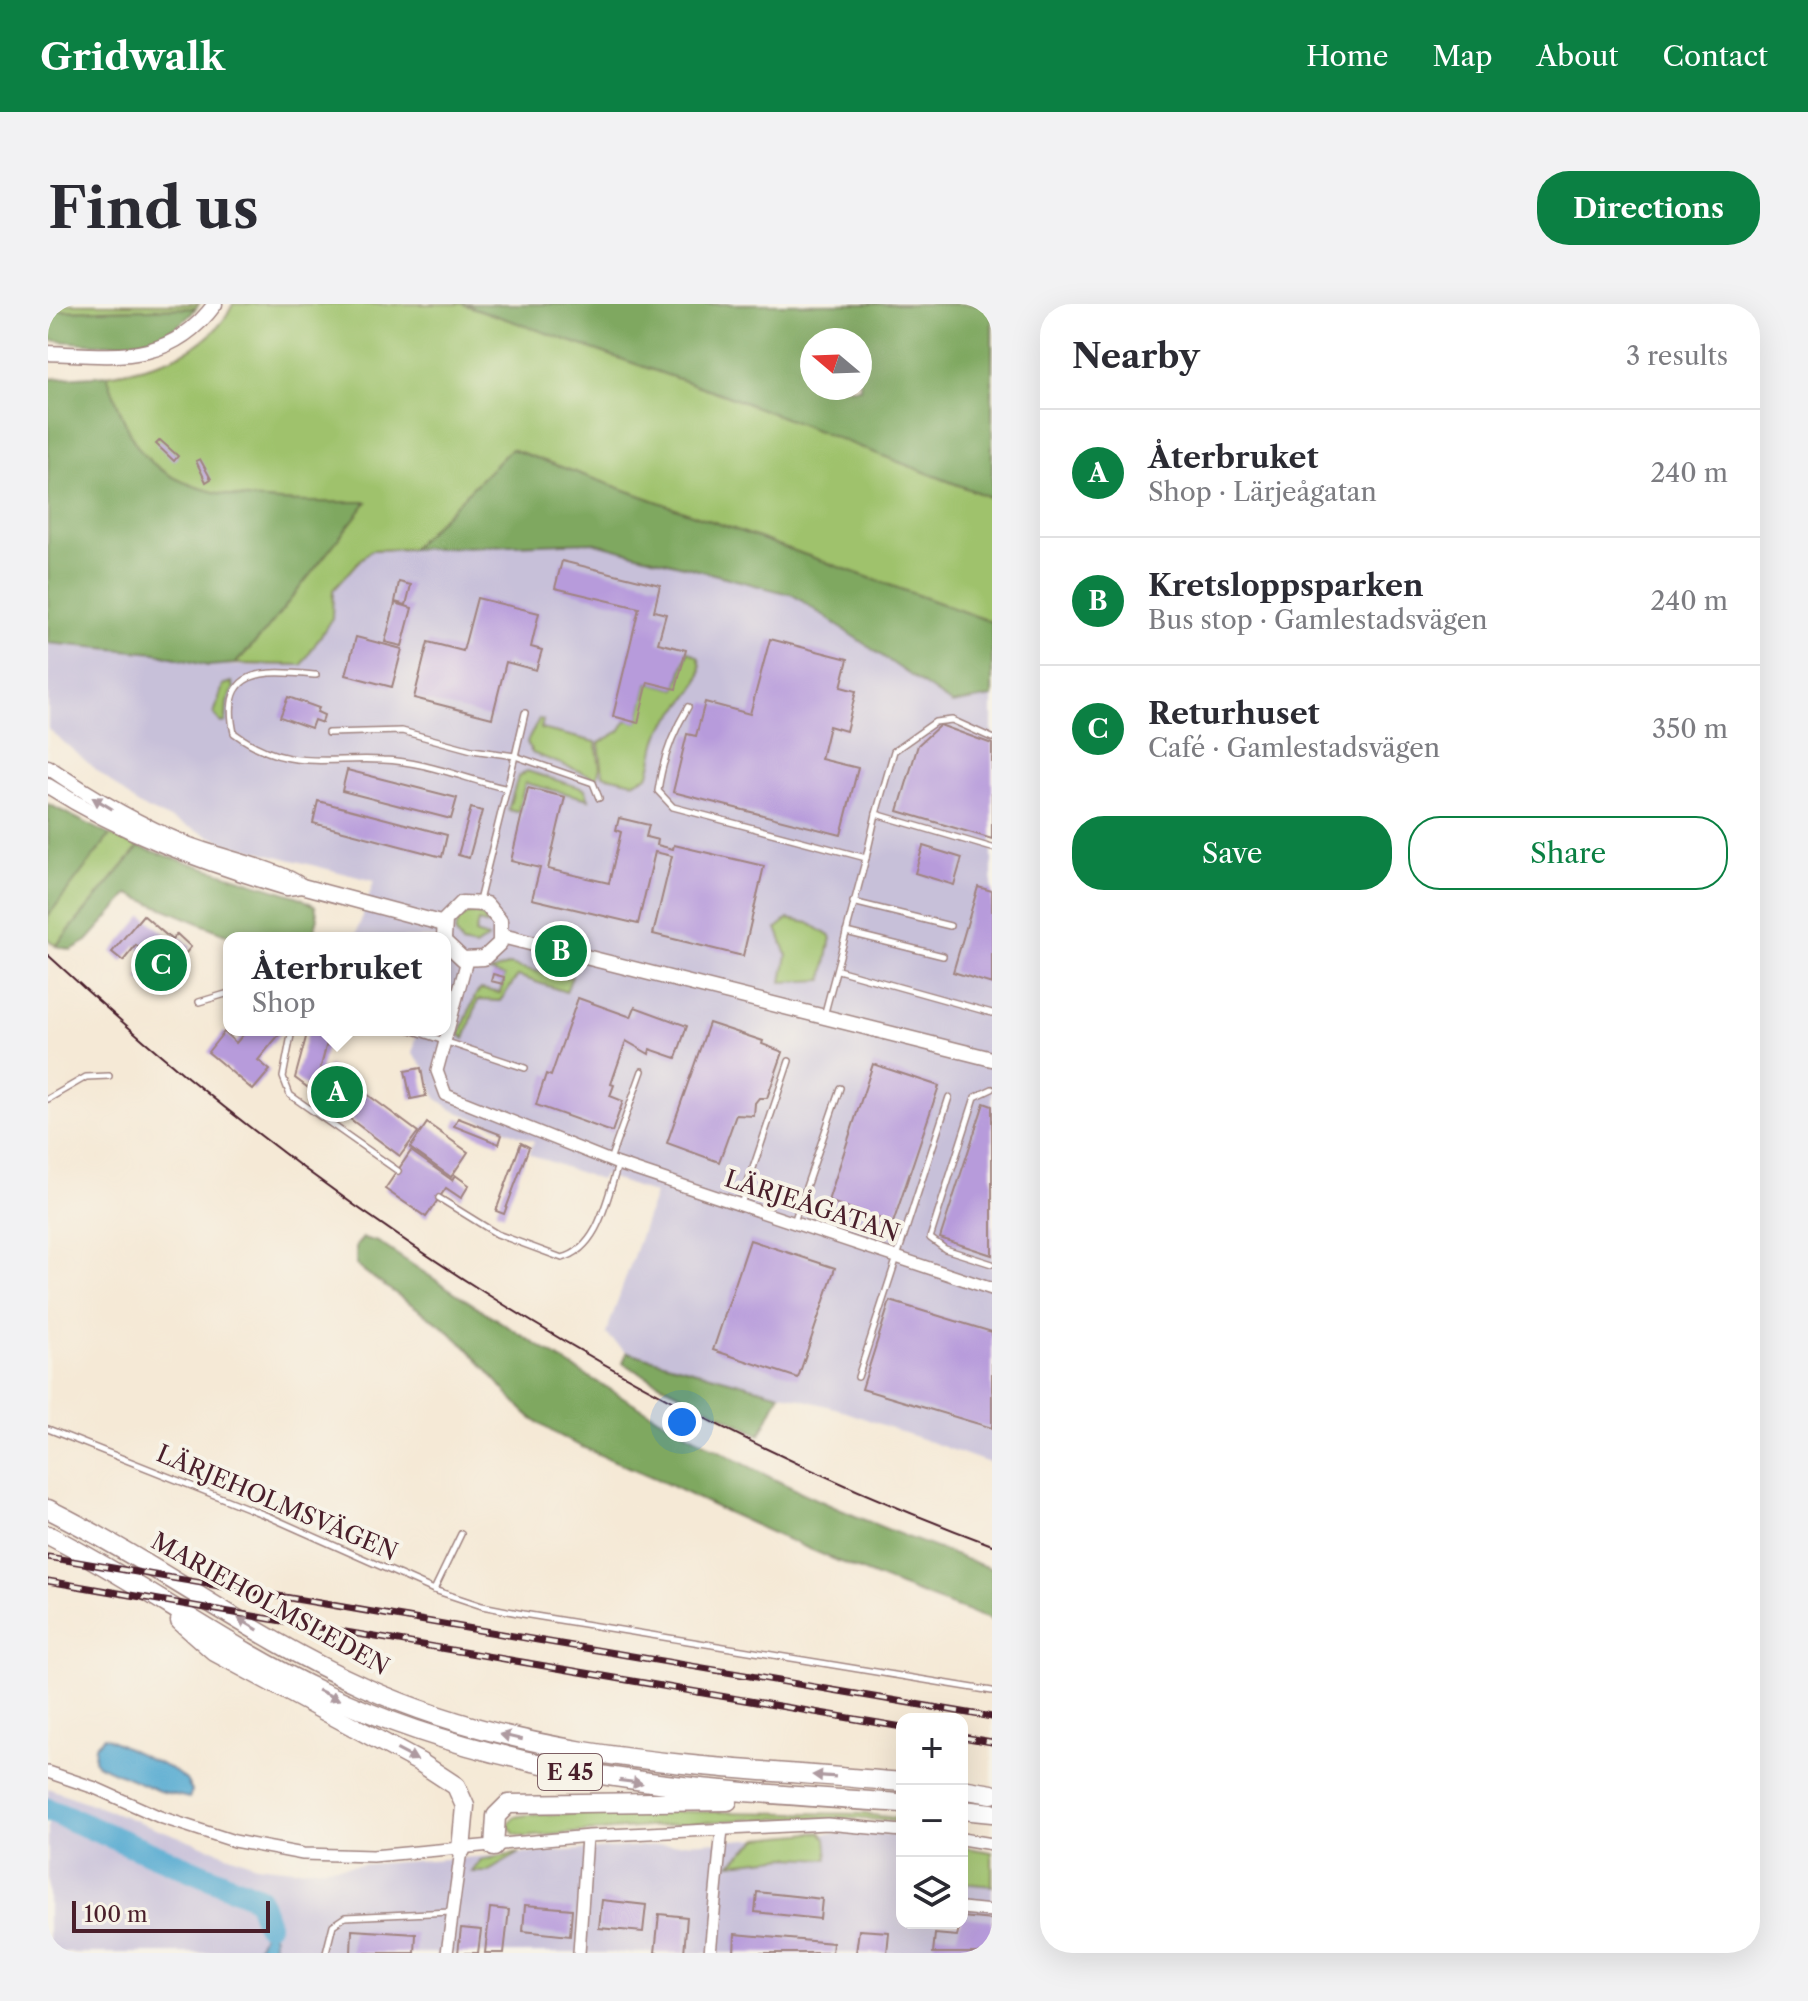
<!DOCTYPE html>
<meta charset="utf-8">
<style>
:root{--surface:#fff;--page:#f2f2f3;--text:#2b2b33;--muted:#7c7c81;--line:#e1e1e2;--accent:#0b8043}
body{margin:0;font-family:"Libre Caslon Text",serif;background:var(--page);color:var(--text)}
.controls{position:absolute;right:24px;bottom:24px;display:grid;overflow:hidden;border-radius:16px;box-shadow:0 8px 32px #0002}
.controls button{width:72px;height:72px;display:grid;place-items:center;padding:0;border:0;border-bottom:2px solid var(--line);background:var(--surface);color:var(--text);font:40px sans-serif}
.compass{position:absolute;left:752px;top:24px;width:72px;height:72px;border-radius:50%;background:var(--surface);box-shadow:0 8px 32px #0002;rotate:289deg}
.scale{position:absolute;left:24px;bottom:20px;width:198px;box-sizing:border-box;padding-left:8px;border:4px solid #4a1f2b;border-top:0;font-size:22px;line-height:28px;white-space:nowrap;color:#4a1f2b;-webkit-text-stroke:6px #f7f3e8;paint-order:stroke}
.you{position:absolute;left:634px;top:1118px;width:28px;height:28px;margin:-20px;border:6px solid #fff;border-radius:50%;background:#1a73e8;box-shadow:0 0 0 12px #1a73e833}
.badge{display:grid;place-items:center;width:52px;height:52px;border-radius:50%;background:var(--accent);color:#fff;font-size:26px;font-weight:700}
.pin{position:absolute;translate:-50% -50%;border:4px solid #fff;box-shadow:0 2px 8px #0006}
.popup{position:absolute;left:175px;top:628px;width:228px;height:104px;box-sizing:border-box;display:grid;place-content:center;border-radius:16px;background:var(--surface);filter:drop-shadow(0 2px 6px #0005);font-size:26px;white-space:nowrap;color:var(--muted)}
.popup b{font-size:30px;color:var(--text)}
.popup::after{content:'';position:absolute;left:50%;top:100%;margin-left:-16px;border:16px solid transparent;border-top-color:var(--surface)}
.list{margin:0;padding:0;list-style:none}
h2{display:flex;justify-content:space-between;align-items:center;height:104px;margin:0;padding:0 32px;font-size:34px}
h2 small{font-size:26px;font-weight:400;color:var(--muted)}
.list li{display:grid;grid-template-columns:52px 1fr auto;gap:24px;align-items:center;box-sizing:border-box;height:128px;padding:0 32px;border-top:2px solid var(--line)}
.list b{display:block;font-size:30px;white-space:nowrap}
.list p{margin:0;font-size:26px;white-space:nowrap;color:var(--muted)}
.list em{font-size:26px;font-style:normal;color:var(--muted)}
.actions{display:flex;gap:16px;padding:24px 32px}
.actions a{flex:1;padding:18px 0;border:2px solid var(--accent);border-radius:32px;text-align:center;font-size:28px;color:var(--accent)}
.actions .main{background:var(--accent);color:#fff}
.icon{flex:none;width:44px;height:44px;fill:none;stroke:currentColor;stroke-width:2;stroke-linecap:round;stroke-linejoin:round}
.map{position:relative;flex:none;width:944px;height:1649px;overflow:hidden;border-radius:32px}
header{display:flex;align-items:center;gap:48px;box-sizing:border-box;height:112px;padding:0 40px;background:var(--accent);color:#fff}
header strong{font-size:38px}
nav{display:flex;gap:44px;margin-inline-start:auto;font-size:28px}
.intro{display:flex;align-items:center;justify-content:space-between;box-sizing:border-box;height:192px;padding:0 48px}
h1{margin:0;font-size:56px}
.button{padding:20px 36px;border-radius:32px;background:var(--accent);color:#fff;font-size:28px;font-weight:700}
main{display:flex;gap:48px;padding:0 48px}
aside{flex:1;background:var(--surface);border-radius:32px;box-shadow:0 8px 32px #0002}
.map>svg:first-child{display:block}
.industrial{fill:#c7c0d9}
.green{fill:#9fc26c;stroke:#74704c;stroke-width:2}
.forest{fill:#7fa860;stroke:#646446;stroke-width:2;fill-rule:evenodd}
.water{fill:#55aad1;stroke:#50647e;stroke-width:2}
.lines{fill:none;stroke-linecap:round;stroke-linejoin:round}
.river{stroke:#55aad1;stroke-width:24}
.building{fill:#b79bdb}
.service-casing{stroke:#a08480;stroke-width:8}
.minor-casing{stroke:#a08480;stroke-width:14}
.tertiary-casing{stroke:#a08480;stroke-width:17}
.trunk-casing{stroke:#a08480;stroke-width:21}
.service{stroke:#fff;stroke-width:5}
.minor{stroke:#fff;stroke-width:11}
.tertiary{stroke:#fff;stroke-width:14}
.trunk{stroke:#fff;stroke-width:18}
.tram{stroke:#4a1f2b;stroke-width:2}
.rail-casing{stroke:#4a1f2b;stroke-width:7}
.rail{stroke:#f7f3e8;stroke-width:4;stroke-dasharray:12;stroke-linecap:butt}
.oneway{fill:#ae9aa0}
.labels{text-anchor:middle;stroke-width:8;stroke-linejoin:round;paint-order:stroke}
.shield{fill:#f7f3e8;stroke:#7e5f64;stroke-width:2}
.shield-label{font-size:22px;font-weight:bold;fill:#4a1f2b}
.street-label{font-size:24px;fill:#4a1f2b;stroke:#f7f3e8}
</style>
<header>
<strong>Gridwalk</strong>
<nav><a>Home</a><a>Map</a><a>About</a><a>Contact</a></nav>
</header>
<div class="intro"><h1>Find us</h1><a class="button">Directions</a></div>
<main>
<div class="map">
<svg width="944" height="1649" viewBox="0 0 944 1649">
<rect width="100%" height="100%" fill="#f7f3e8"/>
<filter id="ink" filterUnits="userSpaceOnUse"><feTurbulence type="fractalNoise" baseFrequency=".0125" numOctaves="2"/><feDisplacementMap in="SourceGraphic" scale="16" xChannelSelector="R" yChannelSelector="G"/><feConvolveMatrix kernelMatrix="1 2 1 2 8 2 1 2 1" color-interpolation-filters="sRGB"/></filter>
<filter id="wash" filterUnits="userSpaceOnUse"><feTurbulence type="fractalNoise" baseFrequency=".006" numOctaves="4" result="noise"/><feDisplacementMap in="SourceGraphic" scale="32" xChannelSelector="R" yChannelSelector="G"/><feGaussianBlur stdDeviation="1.8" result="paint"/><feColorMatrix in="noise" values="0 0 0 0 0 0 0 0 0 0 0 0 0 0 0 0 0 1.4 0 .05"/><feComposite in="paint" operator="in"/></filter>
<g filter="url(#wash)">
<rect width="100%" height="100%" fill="#f5e9d6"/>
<g class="industrial">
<polygon points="544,238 745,291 904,400 944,393 944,1160 787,1104 579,1048 558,1030 607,890 555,871 552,876 481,850 486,837 405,806 388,794 377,764 365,750 369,726 397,726 397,634 307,634 326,577 178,539 90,501 0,425 0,339 108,349 160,362 254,361 284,314 285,286 323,246"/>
<polygon points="0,1484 208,1561 246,1565 820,1527 854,1533 854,1619 914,1619 914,1543 944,1548 944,1649 0,1649"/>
</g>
<g class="green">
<polygon points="0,0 151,0 148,4 0,7"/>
<path d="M185 0H415L677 91 944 194V318L463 145 363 245 323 246 308 260 285 286 284 314 254 361 187 360 216 329 318 199C251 198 127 205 87 139 75 118 67 93 59 71 106 63 163 48 185 0Z"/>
<path d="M640 347 650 353C664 380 623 407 612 429 605 442 606 458 600 472L586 478 555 471 551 439 572 427 579 416 590 418 600 378 628 385Z"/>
<polygon points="184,378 186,384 179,399 178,418 173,419 166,410 175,381"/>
<polygon points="491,415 495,416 493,425 548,438 552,463 549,474 484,449 479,438"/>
<polygon points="479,467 537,485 541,495 477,479 470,508 460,506 470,473"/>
<polygon points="62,531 91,543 8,642 0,635 0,612"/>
<polygon points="423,609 434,612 441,621 430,618 427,630 440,634 427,643 414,640 407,628 411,615"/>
<polygon points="740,615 761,619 783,633 775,676 734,678 739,651 729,624"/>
<polygon points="461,661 516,674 524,672 518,688 470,672 452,697 430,696 417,735 412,730 428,690 433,685 452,689 456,673 442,668"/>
<path d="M606 1507 816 1510 854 1515V1518C728 1505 603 1525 477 1533L466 1530 460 1521 466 1513 479 1511Z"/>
<polygon points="773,1528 778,1534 780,1555 740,1553 683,1559 711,1534"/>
<polygon points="914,1543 944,1548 944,1582 914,1579"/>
<polygon points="472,1549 439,1568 424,1568 433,1556"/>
</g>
<g class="forest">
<path d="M415 0H944V194L677 91ZM764 36H812V84H764Z"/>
<path d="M148 4C115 49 49 41 0 36V7Z"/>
<path d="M59 71C67 93 75 118 87 139 128 205 252 198 319 198L216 329 187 360 160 362 108 349 0 339V75Z"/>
<polygon points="463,145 944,318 944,393 904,400 745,291 544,238 363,245"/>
<polygon points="0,500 62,531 0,612"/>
<polygon points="91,543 251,593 267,602 270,614 264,634 187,634 81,590 39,637 23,646 8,642"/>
<path d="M315 934 330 938C461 1025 595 1111 736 1180 804 1213 874 1239 944 1265V1316C832 1277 722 1230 615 1178 575 1159 533 1146 495 1122 463 1102 443 1065 415 1040 382 1009 343 989 308 961V942Z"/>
<polygon points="579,1048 732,1090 712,1131 592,1069 575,1059"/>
</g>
<g class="water">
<polygon points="56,1433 123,1465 138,1476 144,1487 141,1494 111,1487 50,1461 46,1456 47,1442"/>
<polygon points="219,1620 226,1633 225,1649 207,1649"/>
</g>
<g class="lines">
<polyline class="river" points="0,1506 210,1594 219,1620"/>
</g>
<g id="blocks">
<g class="building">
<polygon points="112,136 130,152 126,157 108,140"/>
<polygon points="152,155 163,175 158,178 148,157"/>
<polygon points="514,257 612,281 606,307 618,310 610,339 638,346 628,385 600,378 590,419 565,412 591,304 507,284"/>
<polygon points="351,278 363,281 358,301 347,298"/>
<polygon points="429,294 491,309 483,343 494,346 488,366 458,358 444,414 366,394 380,338 415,347"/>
<polygon points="347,299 364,304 354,342 337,338"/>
<polygon points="308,333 354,345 344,383 298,371"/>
<polygon points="722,335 800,355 793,383 808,387 798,427 781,422 773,455 810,464 793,531 625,488 639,430 648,432 657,398 702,410"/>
<polygon points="240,393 271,404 269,408 276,411 274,419 266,416 263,424 232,413"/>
<polygon points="892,421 944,440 944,535 850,507 870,441"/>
<polygon points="299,466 409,494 403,515 294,487"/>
<polygon points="480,484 517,493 500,565 561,579 573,528 568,526 571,514 601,521 598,533 610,536 609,541 625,545 626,541 716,562 695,652 605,630 624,552 607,548 590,620 484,595 492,564 463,557"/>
<polygon points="270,497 399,531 394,553 265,519"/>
<polygon points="423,504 434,507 421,554 410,551"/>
<polygon points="875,542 914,554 906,581 867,569"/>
<polygon points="930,583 944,587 944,680 905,668"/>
<polygon points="95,611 124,636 129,630 143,643 105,687 90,674 106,656 88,641 75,657 64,648"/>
<polygon points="445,670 456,673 455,680 443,677"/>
<polygon points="530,694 583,713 587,703 639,722 628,754 602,745 601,750 578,737 563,780 566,781 562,792 575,797 564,828 488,801 498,770 503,772"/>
<polygon points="661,719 715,737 714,740 735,748 719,794 711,794 707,799 706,812 688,811 671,858 619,839"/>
<polygon points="199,726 235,726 210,756 222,766 205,786 160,748 176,728 188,739"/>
<polygon points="260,726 282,727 272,766 275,769 281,762 370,828 352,852 247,774"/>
<polygon points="825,760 891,782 845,919 780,897"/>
<polygon points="373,764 378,792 363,795 357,767"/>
<polygon points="936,799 944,802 944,951 892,934"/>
<polygon points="410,814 454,831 451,840 406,822"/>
<polygon points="379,819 420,848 403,873 362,844"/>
<polygon points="473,839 481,843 456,910 448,907"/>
<polygon points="363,847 404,876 407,871 421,881 413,894 398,884 378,913 337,885"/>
<polygon points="702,936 787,964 750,1074 665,1046"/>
<polygon points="842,997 944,1028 944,1124 814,1085"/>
<polygon points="709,1588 774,1595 772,1615 707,1608"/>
<polygon points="554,1596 598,1601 595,1628 551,1624"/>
<polygon points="477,1601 524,1605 522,1632 475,1627"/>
<polygon points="442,1604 461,1606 456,1649 437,1649"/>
<polygon points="611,1610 639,1613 636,1649 607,1649"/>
<polygon points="914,1613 944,1616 944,1649 885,1649 887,1630 909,1632"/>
<polygon points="413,1624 433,1626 430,1649 410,1649"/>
<polygon points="304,1626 368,1630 367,1649 303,1649"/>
<polygon points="811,1626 841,1628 839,1649 808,1649"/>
<polygon points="687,1630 785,1639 784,1649 686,1649"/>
</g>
</g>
</g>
<g filter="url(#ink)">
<use href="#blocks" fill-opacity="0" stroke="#a08480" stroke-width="2"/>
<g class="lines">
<defs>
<g id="service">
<path d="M268 371C219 367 171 361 186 429 239 468 276 453 335 456 375 457 418 475 456 484"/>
<path d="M640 403C625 428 614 458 610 487L625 503 818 554 776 712"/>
<polyline points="477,409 467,452 545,479 551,494"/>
<polyline points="280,429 354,427 424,446 467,452 431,597"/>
<polyline points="828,510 846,447 887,418 904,416 944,434"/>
<polyline points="818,554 828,510 944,544"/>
<polyline points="805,598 902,622"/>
<polyline points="798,628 895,652"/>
<polyline points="790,666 944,709"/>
<polyline points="151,698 181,689"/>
<polyline points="244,726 235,773 242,791 350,867"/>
<polyline points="363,726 477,764"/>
<polyline points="944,785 927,793 882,934 897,945 944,960"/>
<polyline points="0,795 38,773 61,772"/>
<polyline points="562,856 594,767"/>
<path d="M391 894 449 930 514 954C551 945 559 893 570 861"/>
<polyline points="693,900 741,757"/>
<polyline points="746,918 792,784"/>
<polyline points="810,1073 901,793"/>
<polyline points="0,1125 222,1213 386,1286 413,1230"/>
<polyline points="386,1286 434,1302 475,1310 944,1387"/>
<polyline points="278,1649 285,1621 297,1613 403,1608"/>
</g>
<g id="minor">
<polyline points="419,656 389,767 398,791 570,860 944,985"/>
<polyline points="0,1468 47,1484 112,1513 186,1537 255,1550 325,1552 541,1532 779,1520 854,1527"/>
<polyline points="914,1535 944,1540"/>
<polyline points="914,1604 944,1607"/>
<polyline points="399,1649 413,1546"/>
<polyline points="531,1649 539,1533"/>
<polyline points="662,1649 674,1525"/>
</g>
<g id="tertiary">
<path d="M0 49C68 52 122 61 167 0"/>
<path d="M0 463C45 494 89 520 139 540 171 553 230 564 254 582"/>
<path d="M0 482C75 530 155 559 239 584L254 582 396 620"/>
<polyline points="454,632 944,755"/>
<polyline points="396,634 397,616 414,599 438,600 452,617 452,639 436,654 415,655 397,638"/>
</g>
<g id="trunk">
<path d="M0 1205C108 1259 205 1333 316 1383 492 1462 667 1461 854 1478"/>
<path d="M0 1231C94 1279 179 1343 274 1388 460 1476 652 1486 854 1499"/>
<polyline points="132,1317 167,1348 373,1459 408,1482 417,1502 413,1546"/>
<polyline points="914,1485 944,1490"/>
<polyline points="914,1506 944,1509"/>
<polyline points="446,1543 448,1512 460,1500 680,1497"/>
</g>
</defs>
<use href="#service" class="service-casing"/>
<use href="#minor" class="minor-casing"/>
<use href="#tertiary" class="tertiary-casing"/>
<use href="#trunk" class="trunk-casing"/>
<use href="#service" class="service"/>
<use href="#minor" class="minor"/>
<use href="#tertiary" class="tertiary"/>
<use href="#trunk" class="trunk"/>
<path class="tram" d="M0 651C275 907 591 1109 944 1241"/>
<defs>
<g id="rail">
<polyline points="0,1253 944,1413"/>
<polyline points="0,1277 854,1423"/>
<polyline points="914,1433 944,1438"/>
</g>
</defs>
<use href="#rail" class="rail-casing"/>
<use href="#rail" class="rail"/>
</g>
<defs><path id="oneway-solid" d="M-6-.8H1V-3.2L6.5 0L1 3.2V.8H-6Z" transform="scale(2)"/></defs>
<g class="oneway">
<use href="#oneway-solid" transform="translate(54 499) rotate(-149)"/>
<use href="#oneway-solid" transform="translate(200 1320) rotate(-149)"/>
<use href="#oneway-solid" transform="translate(281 1391) rotate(25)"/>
<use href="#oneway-solid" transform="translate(463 1433) rotate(-167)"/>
<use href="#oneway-solid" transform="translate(359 1451) rotate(28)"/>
<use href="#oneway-solid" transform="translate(776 1472) rotate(-176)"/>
<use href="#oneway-solid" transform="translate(583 1478) rotate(8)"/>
</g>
</g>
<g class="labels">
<rect class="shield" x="490" y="1450" width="64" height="36" rx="6"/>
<g class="shield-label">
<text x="522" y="1476">E 45</text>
</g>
<g class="street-label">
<text transform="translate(764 902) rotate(18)" y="8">LÄRJEÅGATAN</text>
<text transform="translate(229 1199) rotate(23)" y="8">LÄRJEHOLMSVÄGEN</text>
<text transform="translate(222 1300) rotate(29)" y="8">MARIEHOLMSLEDEN</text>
</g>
</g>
</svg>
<div class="controls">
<button>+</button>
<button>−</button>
<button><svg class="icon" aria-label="layers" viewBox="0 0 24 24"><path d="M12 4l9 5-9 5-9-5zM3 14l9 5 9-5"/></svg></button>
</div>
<svg class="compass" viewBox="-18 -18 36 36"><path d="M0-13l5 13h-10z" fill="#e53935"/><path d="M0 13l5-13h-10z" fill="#7c7c81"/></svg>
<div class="scale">100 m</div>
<div class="you"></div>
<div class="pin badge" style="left:289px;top:788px">A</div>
<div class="popup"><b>Återbruket</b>Shop</div>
<div class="pin badge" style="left:513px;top:647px">B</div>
<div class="pin badge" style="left:113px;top:661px">C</div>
</div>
<aside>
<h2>Nearby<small>3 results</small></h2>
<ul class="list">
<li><span class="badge">A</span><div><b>Återbruket</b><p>Shop · Lärjeågatan</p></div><em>240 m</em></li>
<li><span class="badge">B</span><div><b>Kretsloppsparken</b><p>Bus stop · Gamlestadsvägen</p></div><em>240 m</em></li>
<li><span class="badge">C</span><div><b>Returhuset</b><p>Café · Gamlestadsvägen</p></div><em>350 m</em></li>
</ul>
<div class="actions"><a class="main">Save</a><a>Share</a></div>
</aside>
</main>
